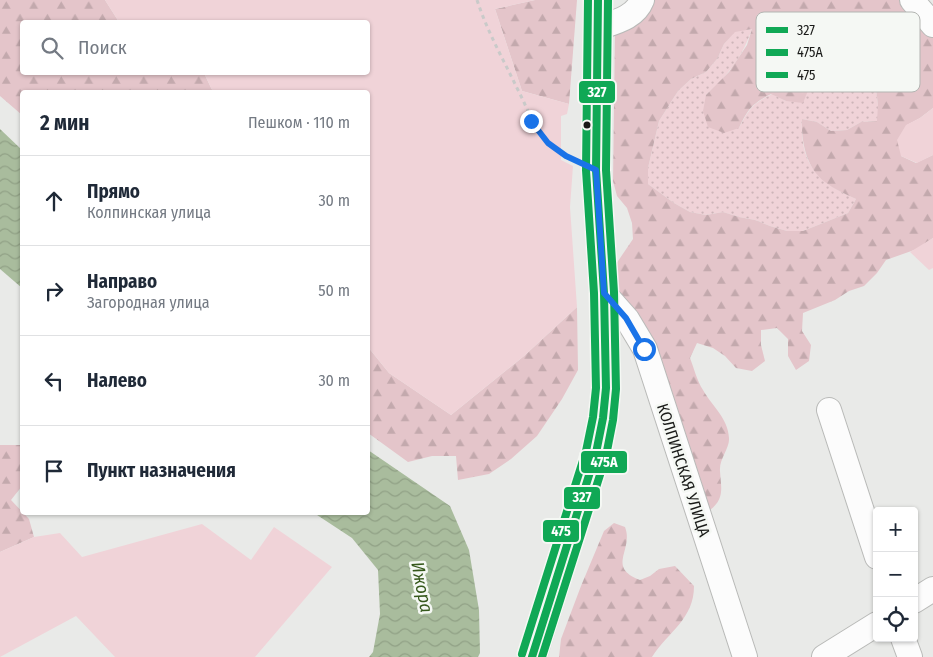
<!DOCTYPE html>
<html lang="ru">
<meta charset="utf-8">
<style>
:root{--surface:#fff;--page:#f2f2f3;--text:#1f2937;--muted:#747a83;--line:#e0e1e3}
body{margin:0;font-family:"Fira Sans Condensed",sans-serif;background:var(--page);color:var(--text)}
.controls{position:absolute;right:15px;bottom:15px;display:grid;overflow:hidden;border-radius:5px;box-shadow:0 1px 4px #0004}
.controls button{width:45px;height:45px;display:grid;place-items:center;padding:0;border:0;border-bottom:1px solid var(--line);background:var(--surface);color:var(--text);font:25px sans-serif}
.stop{position:absolute;width:15px;height:15px;margin:-11px;border:4px solid #1a73e8;border-radius:50%;background:#fff}
.stop.end{background:#1a73e8;border-color:#fff;box-shadow:0 1px 5px #0008}
.list{margin:0;padding:0;list-style:none}
h2{display:flex;justify-content:space-between;align-items:center;height:65px;margin:0;padding:0 20px;font-size:21px}
h2 small{font-size:16px;font-weight:400;color:var(--muted)}
.list li{display:grid;grid-template-columns:32px 1fr auto;gap:15px;align-items:center;box-sizing:border-box;height:90px;padding:0 20px;border-top:1px solid var(--line)}
.list b{display:block;font-size:19px;white-space:nowrap}
.list p{margin:0;font-size:16px;white-space:nowrap;color:var(--muted)}
.list em{font-size:16px;font-style:normal;color:var(--muted)}
.icon{flex:none;width:28px;height:28px;fill:none;stroke:currentColor;stroke-width:2;stroke-linecap:round;stroke-linejoin:round}
.map{position:relative;flex:none;width:933px;height:657px;overflow:hidden}
.search{position:absolute;background:var(--surface);box-shadow:0 1px 4px #0004;left:20px;top:20px;width:350px;height:55px;display:flex;align-items:center;gap:12px;box-sizing:border-box;padding:0 18px;border-radius:5px;color:var(--muted);font-size:19px}
.panel{position:absolute;background:var(--surface);box-shadow:0 1px 4px #0004;left:20px;top:90px;width:350px;height:425px;border-radius:5px}
.map>svg:first-child{display:block}
.grass{fill:url(#grass-dots)}
.forest{fill:url(#forest-firs);fill-rule:evenodd}
.garden{fill:#f0d3d8}
.water{fill:url(#water-waves)}
.lines{fill:none;stroke-linecap:round;stroke-linejoin:round}
.minor-casing{stroke:#b9bab8;stroke-width:26}
.major-casing{stroke:#b9bab8;stroke-width:30}
.path{stroke:#c9cac9;stroke-width:3;stroke-dasharray:4 4;stroke-linecap:butt}
.minor{stroke:#fcfcfc;stroke-width:24}
.major{stroke:#fcfcfc;stroke-width:28}
.bus-1-casing{stroke:#f5f8f4;stroke-width:11}
.bus-2-casing{stroke:#f5f8f4;stroke-width:11}
.bus-3-casing{stroke:#f5f8f4;stroke-width:11}
.bus-1{stroke:#10a855;stroke-width:8}
.bus-2{stroke:#10a855;stroke-width:8}
.bus-3{stroke:#10a855;stroke-width:8}
.route{stroke:#1a73e8;stroke-width:6}
.bus-dot{fill:#191a18;stroke:#f5f8f4;stroke-width:2}
.labels{text-anchor:middle;stroke-width:5;stroke-linejoin:round;paint-order:stroke}
.street-label{font-size:16px;fill:#191a18;stroke:#f5f8f4}
.water-label{font-size:18px;font-style:italic;fill:#35581b;stroke:#f5f8f4}
.key{fill:#f5f8f4;stroke:#b3b5b2;stroke-width:1}
.key-label{font-size:14px;fill:#191a18}
.line-badge{stroke:#f5f8f4;stroke-width:2}
.badge-label{font-size:14px;text-anchor:middle;font-weight:bold;fill:#fff}
</style>
<div class="map">
<svg width="933" height="657" viewBox="0 0 933 657">
<defs>
<pattern id="grass-dots" width="8" height="8" patternUnits="userSpaceOnUse" patternTransform="scale(1.25)"><rect width="8" height="8" fill="#f0d3d8"/><path d="M2 2h.1M6 6h.1" fill="none" stroke="#cdb5b9" stroke-width="1.8" stroke-linecap="round"/></pattern>
<pattern id="forest-firs" width="22" height="20" patternUnits="userSpaceOnUse" patternTransform="scale(1.25)"><rect width="22" height="20" fill="#e4c5ca"/><path d="M5 1l3.5 6h-7zM16 11l3.5 6h-7z" fill="#c3a9ad"/></pattern>
<pattern id="water-waves" width="16" height="10" patternUnits="userSpaceOnUse" patternTransform="scale(1.25)"><rect width="16" height="10" fill="#a9bc9d"/><path d="M0 5q4-4 8 0t8 0" fill="none" stroke="#91a186"/></pattern>
</defs>
<rect width="100%" height="100%" fill="#e9eae8"/>
<path class="grass" d="M752 29C743 56 727 77 706 95L739 128C749 109 752 104 772 94L786 101 809 88 810 72 825 65 842 61 858 54 904 41 916 45 913 61 883 73 876 89 878 105V121L861 122 847 130 831 131 817 122 802 119C800 165 817 181 856 199L848 213 803 231H787L770 226 755 220 739 217 723 212 706 215 690 212 674 203 648 184V168L659 121 678 91 691 79 706 72 717 59 724 44 735 31Z"/>
<g class="forest">
<polygon points="0,0 105,0 119,22 22,22 22,72 204,73 213,92 22,92 22,115 0,96"/>
<polygon points="535,0 577,0 569,104 522,91 495,9"/>
<path d="M651 0H904L933 34V108L920 118 907 125 901 156 916 163 933 155V238L917 249 886 260 877 273 864 286 849 291 835 300 803 313 802 331 811 345 809 361 796 370 788 356V339L777 328 761 330V345L765 361 752 371 736 368 725 356 713 348 697 343 690 358C694 368 697 381 703 390 712 406 728 418 729 438 730 448 719 459 720 471 721 487 725 499 710 510L703 508 617 298 614 267 633 239 632 223 627 208 617 196 613 181 615 31ZM752 29 747 45 729 72 706 95 703 111 708 127 724 133 739 128C748 109 752 104 771 94L786 101 803 103 809 88 810 72 824 65 842 61 858 54 904 41 916 45 913 61 883 73 876 89 878 105 877 121 861 122 847 130 831 131 817 122 802 119C801 141 806 168 825 182 834 189 845 194 856 199L848 213 803 231H787L770 226 755 220 739 217 723 212 706 215 690 212 674 203 648 184V168L659 121 678 91 691 79 706 72 717 59 724 44 735 32Z"/>
<polygon points="577,307 578,370 562,399 537,436 511,459 489,474 458,480 456,456 432,456 408,462 368,433 368,347 389,373 451,415 524,356"/>
<polygon points="0,445 22,445 22,486 11,500 29,519 34,537 0,552"/>
<path d="M614 523 625 527C634 550 606 567 640 580L650 576 659 569 675 566 694 586C694 619 669 631 652 657H559L561 639 581 586 604 531Z"/>
</g>
<g class="garden">
<polygon points="105,0 535,0 495,9 522,91 569,104 567,114 561,116 561,160 573,166 570,207 577,307 524,356 451,415 389,373 368,347 368,92 213,92 204,73 368,72 368,22 181,22 180,21 170,22 119,22"/>
<polygon points="933,108 933,155 917,163 901,156 897,140 906,125 920,118"/>
<polygon points="933,238 933,268 929,270 910,252"/>
<polygon points="202,524 251,560 274,527 332,567 255,657 115,657 76,616 0,657 0,552 34,537 60,533 82,557"/>
</g>
<g class="water">
<polygon points="0,129 22,150 22,288 0,269"/>
<polygon points="368,450 450,506 469,550 479,610 480,653 478,657 369,657 373,652 380,614 378,570 352,538 314,513 368,512"/>
</g>
<g class="lines">
<defs>
<g id="minor">
<polyline points="912,0 933,25"/>
<path d="M598 28C615 22 635 18 642 0"/>
<polyline points="604,293 627,319 645,349 745,657"/>
<polyline points="829,410 877,557"/>
<polyline points="914,601 933,589"/>
<polyline points="903,638 910,657"/>
<polyline points="824,657 877,624"/>
</g>
<polyline id="major" points="532,657 596,453 603,418 606,388 604,293 596,170 598,0"/>
</defs>
<use href="#minor" class="minor-casing"/>
<use href="#major" class="major-casing"/>
<path class="path" d="M477 0C487 31 503 59 517 88 527 107 533 126 547 142 555 151 566 156 577 161"/>
<use href="#minor" class="minor"/>
<use href="#major" class="major"/>
<defs>
<polyline id="bus-1" points="532,657 596,453 603,418 606,388 604,293 596,170 598,0"/>
<polyline id="bus-2" points="542,657 606,456 613,420 616,389 614,292 606,170 608,0"/>
<polyline id="bus-3" points="522,654 586,451 593,417 596,388 594,293 586,170 588,0"/>
</defs>
<use href="#bus-1" class="bus-1-casing"/>
<use href="#bus-2" class="bus-2-casing"/>
<use href="#bus-3" class="bus-3-casing"/>
<use href="#bus-1" class="bus-1"/>
<use href="#bus-2" class="bus-2"/>
<use href="#bus-3" class="bus-3"/>
</g>
<g class="lines">
<polyline class="route" points="531,121 548,143 566,156 596,170 604,293 626,318 644,349"/>
</g>
<circle class="bus-dot" cx="587" cy="125" r="4.5"/>
<g class="labels">
<g class="street-label">
<text transform="translate(684 470) rotate(72)" y="6">КОЛПИНСКАЯ УЛИЦА</text>
</g>
<g class="water-label">
<text transform="translate(422 587) rotate(79)" y="6">Ижора</text>
</g>
</g>
<rect x="756" y="12" width="164" height="80" rx="8" class="key"/>
<rect x="766" y="27" width="22" height="6" fill="#10a855"/>
<rect x="766" y="49" width="22" height="7" fill="#10a855"/>
<rect x="766" y="72" width="22" height="6" fill="#10a855"/>
<g class="key-label">
<text x="797" y="35">327</text>
<text x="797" y="57">475А</text>
<text x="797" y="80">475</text>
</g>
<g class="line-badge">
<rect x="578" y="80" width="38" height="24" rx="5" fill="#10a855"/>
<rect x="580" y="450" width="48" height="24" rx="5" fill="#10a855"/>
<rect x="563" y="486" width="38" height="24" rx="5" fill="#10a855"/>
<rect x="542" y="519" width="38" height="24" rx="5" fill="#10a855"/>
</g>
<g class="badge-label">
<text x="597" y="97">327</text>
<text x="604" y="467">475А</text>
<text x="582" y="502">327</text>
<text x="561" y="536">475</text>
</g>
</svg>
<div class="controls">
<button>+</button>
<button>−</button>
<button><svg class="icon" aria-label="locate" viewBox="0 0 24 24"><circle cx="12" cy="12" r="6"/><path d="M12 2v4M12 18v4M2 12h4M18 12h4"/></svg></button>
</div>
<div class="stop" style="left:644px;top:349px"></div>
<div class="stop end" style="left:531px;top:121px"></div>
<div class="search"><svg class="icon" aria-label="search" viewBox="0 0 24 24"><circle cx="10" cy="10" r="6"/><path d="M15 15l6 6"/></svg>Поиск</div>
<section class="panel">
<h2>2 мин<small>Пешком · 110 m</small></h2>
<ul class="list">
<li><svg class="icon" aria-label="ahead" viewBox="0 0 24 24"><path d="M12 20V5M6 11l6-6 6 6"/></svg><div><b>Прямо</b><p>Колпинская улица</p></div><em>30 m</em></li>
<li><svg class="icon" aria-label="right" viewBox="0 0 24 24"><path d="M7 20v-9h11M14 6l5 5-5 5"/></svg><div><b>Направо</b><p>Загородная улица</p></div><em>50 m</em></li>
<li><svg class="icon" aria-label="left" viewBox="0 0 24 24"><path d="M17 20v-9H6M10 6l-5 5 5 5"/></svg><div><b>Налево</b></div><em>30 m</em></li>
<li><svg class="icon" aria-label="arrive" viewBox="0 0 24 24"><path d="M6 21V4h12l-3 4 3 4H6"/></svg><div><b>Пункт назначения</b></div></li>
</ul>
</section>
</div>
